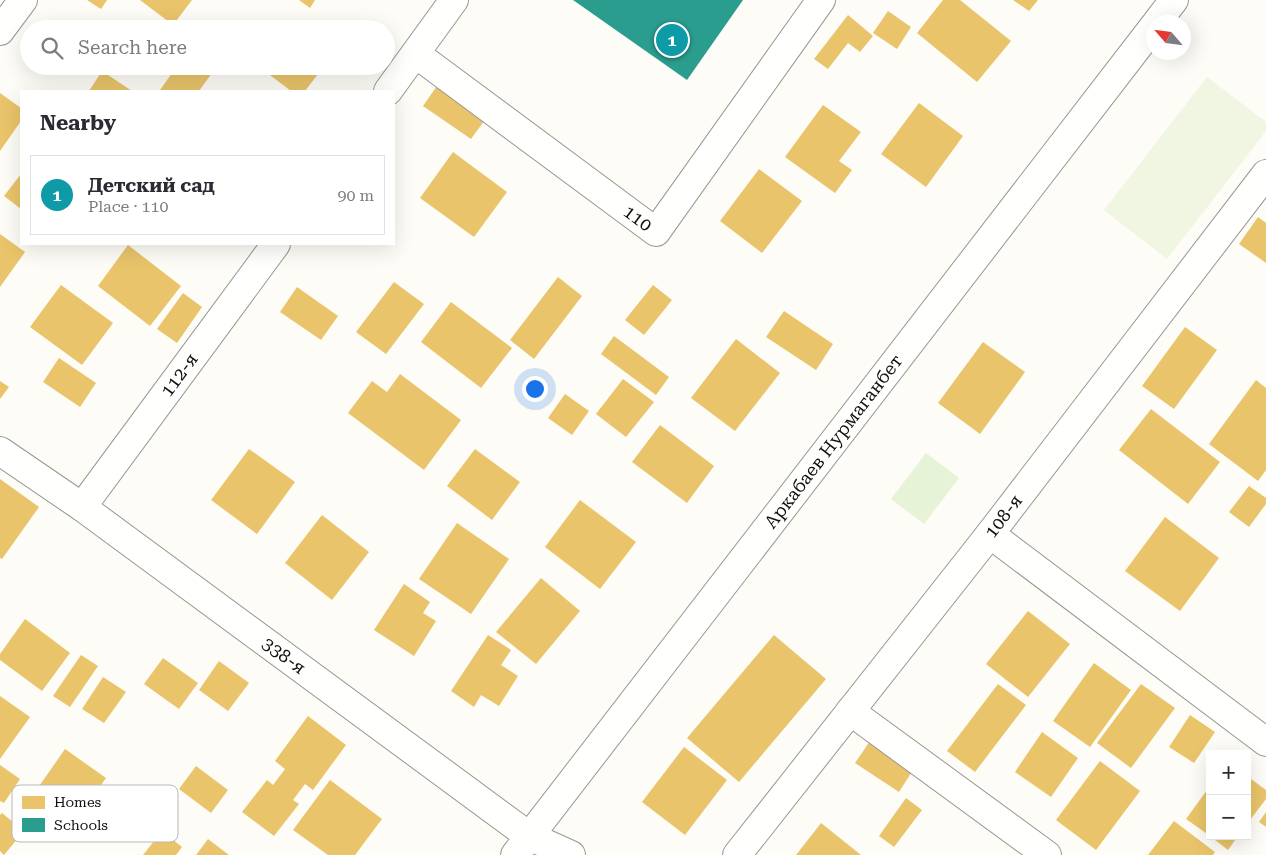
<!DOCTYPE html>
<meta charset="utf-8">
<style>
:root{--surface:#fff;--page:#f2f2f3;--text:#2b2b33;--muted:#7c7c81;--line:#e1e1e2;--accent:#2563eb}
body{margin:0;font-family:"Roboto Serif",serif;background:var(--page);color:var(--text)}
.controls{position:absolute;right:15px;bottom:15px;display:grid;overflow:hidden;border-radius:0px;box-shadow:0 5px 20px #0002}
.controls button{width:45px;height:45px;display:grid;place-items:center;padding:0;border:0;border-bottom:1px solid var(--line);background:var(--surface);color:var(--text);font:25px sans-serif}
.compass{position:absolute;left:1146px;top:15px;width:45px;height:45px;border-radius:50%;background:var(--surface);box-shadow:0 5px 20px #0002;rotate:298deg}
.you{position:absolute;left:534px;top:388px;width:18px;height:18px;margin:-12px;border:4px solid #fff;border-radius:50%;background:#1a73e8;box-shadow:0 0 0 8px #1a73e833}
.badge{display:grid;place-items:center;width:32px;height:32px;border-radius:50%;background:var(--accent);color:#fff;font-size:16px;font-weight:700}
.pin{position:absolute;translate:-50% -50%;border:2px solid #fff;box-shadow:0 1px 5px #0006}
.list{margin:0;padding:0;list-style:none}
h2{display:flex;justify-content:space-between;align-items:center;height:65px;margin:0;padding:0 20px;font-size:21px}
h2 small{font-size:16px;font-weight:400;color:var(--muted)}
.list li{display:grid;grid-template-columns:32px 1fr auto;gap:15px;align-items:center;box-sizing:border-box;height:80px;margin:0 10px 10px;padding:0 10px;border:1px solid var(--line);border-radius:0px}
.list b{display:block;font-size:19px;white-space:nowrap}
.list p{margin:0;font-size:16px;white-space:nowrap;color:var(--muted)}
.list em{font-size:16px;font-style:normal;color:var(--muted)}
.icon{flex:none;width:28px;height:28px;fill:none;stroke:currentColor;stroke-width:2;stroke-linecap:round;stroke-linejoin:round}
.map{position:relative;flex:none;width:1266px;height:855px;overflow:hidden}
.search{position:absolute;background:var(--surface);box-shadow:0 5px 20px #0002;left:20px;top:20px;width:375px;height:55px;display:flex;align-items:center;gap:12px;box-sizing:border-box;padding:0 18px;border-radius:28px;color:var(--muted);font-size:19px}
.panel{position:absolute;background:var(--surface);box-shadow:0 5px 20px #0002;left:20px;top:90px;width:375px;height:155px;border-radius:0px}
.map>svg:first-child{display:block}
.green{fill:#e7f3d7}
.pitch{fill:#f0f6e1}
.homes{fill:#e9c46a}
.schools{fill:#2a9d8f}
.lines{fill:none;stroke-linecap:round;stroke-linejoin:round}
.minor-casing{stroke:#979795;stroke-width:30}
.minor{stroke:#fffffe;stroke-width:28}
.labels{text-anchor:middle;stroke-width:5;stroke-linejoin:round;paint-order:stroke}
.street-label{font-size:18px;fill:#111;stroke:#fff}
.key{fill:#fff;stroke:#b8b8b8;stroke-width:1}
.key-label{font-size:14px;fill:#111}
</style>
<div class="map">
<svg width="1266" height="855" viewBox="0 0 1266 855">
<rect width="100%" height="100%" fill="#fdfcf7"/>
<polygon class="green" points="926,453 959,478 924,524 891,499"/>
<polygon class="pitch" points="1207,77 1266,122 1266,131 1167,259 1104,210"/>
<g class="homes">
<polygon points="87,0 107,0 101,9"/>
<polygon points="140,0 192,0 173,25"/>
<polygon points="299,0 315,0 310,8"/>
<polygon points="943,0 960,0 1011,41 977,82 917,33"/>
<polygon points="1013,0 1038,0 1029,11"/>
<polygon points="888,11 911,27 897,49 873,33"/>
<polygon points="848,15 873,36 860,52 848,43 828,69 814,59"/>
<polygon points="177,66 217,66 199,91 161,91 160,90"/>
<polygon points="258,66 324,66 305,91 291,91"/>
<polygon points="102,71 132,91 89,91"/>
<polygon points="439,83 487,117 471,139 423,106"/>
<polygon points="0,93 21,108 21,121 0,151"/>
<polygon points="919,103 963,136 926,187 881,154"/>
<polygon points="823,105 861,132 839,161 852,170 835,193 785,157"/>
<polygon points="453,152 507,192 474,237 420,198"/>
<polygon points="759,169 802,201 762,253 720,221"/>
<polygon points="21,174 21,209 4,196"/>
<polygon points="1258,217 1266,223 1266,263 1239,244"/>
<polygon points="0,234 25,252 0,287"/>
<polygon points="128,245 181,286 150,326 98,286"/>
<polygon points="558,277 582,296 534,359 510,340"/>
<polygon points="394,282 424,304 386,354 356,332"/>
<polygon points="61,285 113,323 82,365 30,327"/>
<polygon points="653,285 672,300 644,335 625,320"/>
<polygon points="297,287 338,316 321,340 280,312"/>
<polygon points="183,293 202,307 177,343 157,329"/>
<polygon points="451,302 512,348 481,388 421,342"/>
<polygon points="784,311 833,344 816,370 766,337"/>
<polygon points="1185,327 1217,350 1174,409 1142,386"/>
<polygon points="614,336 669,377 656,395 601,354"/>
<polygon points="736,339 780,373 735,431 691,398"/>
<polygon points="983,342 1025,372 980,434 938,403"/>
<polygon points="59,358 96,383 80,407 43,382"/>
<polygon points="400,374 461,420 424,470 348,413 372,381 387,392"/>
<polygon points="623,379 654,402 626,437 596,414"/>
<polygon points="1256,380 1266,388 1266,470 1258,481 1209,444"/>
<polygon points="0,381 9,387 0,399"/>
<polygon points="565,394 589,411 572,435 548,418"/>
<polygon points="1151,409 1220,462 1188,504 1119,450"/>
<polygon points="660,425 714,466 687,503 632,462"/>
<polygon points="249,449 295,482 257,534 211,500"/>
<polygon points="475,449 520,482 492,520 447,486"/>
<polygon points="0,479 39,507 2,559 0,558"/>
<polygon points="1249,486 1266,498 1266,504 1249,527 1229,512"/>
<polygon points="580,500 636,542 600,589 545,547"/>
<polygon points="322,515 369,552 332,600 285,563"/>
<polygon points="1165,517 1219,558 1180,611 1125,571"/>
<polygon points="457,523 509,559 471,614 419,579"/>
<polygon points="541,578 580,611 536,664 496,632"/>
<polygon points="404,584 430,602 423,613 436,621 414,656 374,630"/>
<polygon points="1028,611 1070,644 1028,697 986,664"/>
<polygon points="25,619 70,653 42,691 0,660 0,654"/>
<polygon points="488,635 511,650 501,665 518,676 499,706 481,695 474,707 451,691"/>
<polygon points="774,635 826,679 739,782 687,738"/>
<polygon points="81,655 98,666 70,707 53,696"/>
<polygon points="163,658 198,683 179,709 144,684"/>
<polygon points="219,661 249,683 228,711 199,690"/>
<polygon points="1094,663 1131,690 1090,747 1053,721"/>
<polygon points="103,677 126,692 104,723 82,709"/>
<polygon points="998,684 1026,705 975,772 947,751"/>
<polygon points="1141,684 1175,708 1131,768 1097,743"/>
<polygon points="0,696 30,717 0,759"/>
<polygon points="1190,715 1215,732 1194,763 1169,747"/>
<polygon points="308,716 346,745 313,790 305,784 293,800 299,804 274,836 242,812 267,780 273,785 285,769 275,761"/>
<polygon points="1042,732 1078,758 1051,797 1015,772"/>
<polygon points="870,741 913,770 899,792 855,763"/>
<polygon points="684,747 727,780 685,835 642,802"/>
<polygon points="65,749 106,778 68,832 36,809 41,801 33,795"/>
<polygon points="1100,761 1140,791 1096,850 1056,820"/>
<polygon points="0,765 20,779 4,803 0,801"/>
<polygon points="196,766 228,790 211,813 179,789"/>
<polygon points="1247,776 1266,790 1266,799 1247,824"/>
<polygon points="330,780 382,819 355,855 328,855 293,830"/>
<polygon points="1210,786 1210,836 1186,819"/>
<polygon points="906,798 922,810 894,847 879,836"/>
<polygon points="1266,812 1266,827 1259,822"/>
<polygon points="2,813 24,831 4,855 0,851 0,815"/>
<polygon points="1174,821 1215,852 1213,855 1148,855"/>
<polygon points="821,823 861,855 796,855"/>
<polygon points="162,831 182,847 176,855 143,855"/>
<polygon points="1210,836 1238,836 1228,850"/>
<polygon points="208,839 229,855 196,855"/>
</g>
<polygon class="schools" points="573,0 743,0 687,80"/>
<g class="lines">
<defs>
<g id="minor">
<polyline points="1157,22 1174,0"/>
<polyline points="0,31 23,0"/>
<path id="s1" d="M416 54 656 232 821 0"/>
<polyline points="388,91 454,0"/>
<path id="s2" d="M0 451 82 507 529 836 571 855"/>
<path id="s3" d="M82 507 276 244"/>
<polyline points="990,534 1266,742"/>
<polyline points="850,711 1047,855"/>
<path id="s4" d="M515 855 1154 26"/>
<path id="s5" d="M737 855 990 534 1266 174"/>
</g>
</defs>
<use href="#minor" class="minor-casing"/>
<use href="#minor" class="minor"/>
</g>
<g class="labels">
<g class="street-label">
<text dy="6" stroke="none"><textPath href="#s1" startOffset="276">110</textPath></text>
<text dy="6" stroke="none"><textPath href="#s3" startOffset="164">112-я</textPath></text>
<text dy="6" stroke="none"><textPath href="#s4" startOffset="522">Аркабаев Нурмаганбет</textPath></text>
<text dy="6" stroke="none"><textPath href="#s5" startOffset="431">108-я</textPath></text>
<text dy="6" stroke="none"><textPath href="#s2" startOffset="350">338-я</textPath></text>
</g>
</g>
<rect x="12" y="785" width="166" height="57" rx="8" class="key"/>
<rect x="22" y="796" width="23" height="13" fill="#e9c46a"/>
<rect x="22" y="818" width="23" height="14" fill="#2a9d8f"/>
<g class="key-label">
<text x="54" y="807">Homes</text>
<text x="54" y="830">Schools</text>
</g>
</svg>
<div class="controls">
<button>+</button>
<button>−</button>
</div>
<svg class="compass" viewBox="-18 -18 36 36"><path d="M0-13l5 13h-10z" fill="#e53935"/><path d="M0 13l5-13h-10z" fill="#7c7c81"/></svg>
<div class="you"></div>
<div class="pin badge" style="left:672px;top:40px;background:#0f9aa8">1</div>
<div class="search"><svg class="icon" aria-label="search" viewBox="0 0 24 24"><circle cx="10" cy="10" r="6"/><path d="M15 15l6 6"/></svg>Search here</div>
<section class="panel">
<h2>Nearby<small></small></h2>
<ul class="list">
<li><span class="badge" style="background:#0f9aa8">1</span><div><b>Детский сад</b><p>Place · 110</p></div><em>90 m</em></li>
</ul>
</section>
</div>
